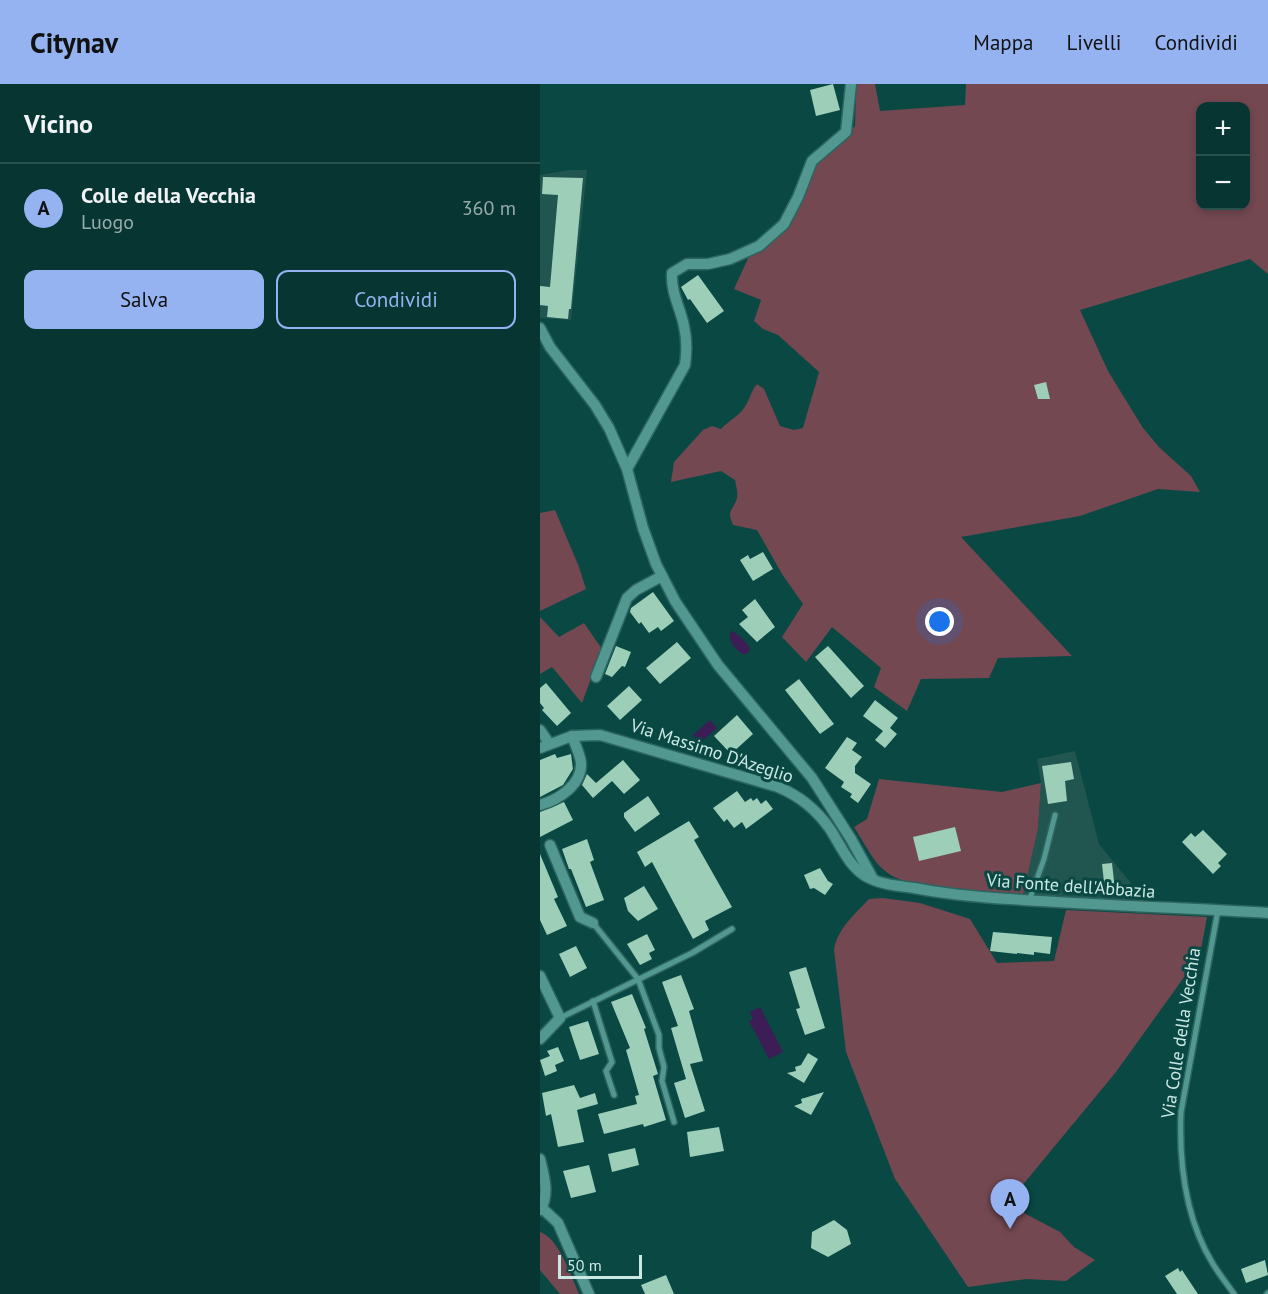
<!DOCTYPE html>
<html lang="it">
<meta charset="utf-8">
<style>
:root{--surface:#073632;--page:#103e3a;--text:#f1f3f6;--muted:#98abac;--line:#28504d;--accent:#95b2f1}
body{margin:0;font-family:"PT Sans",sans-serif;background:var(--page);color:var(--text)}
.controls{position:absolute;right:18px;top:18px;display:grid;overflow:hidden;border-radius:12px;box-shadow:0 3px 9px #0003}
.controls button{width:54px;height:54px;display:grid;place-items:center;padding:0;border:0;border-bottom:2px solid var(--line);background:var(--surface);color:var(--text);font:30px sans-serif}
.scale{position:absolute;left:18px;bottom:15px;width:84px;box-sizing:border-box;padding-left:6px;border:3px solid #cce8e4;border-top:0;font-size:16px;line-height:21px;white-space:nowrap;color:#cce8e4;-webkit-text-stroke:4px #094843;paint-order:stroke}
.you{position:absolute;left:400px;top:538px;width:21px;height:21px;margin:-15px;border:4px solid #fff;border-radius:50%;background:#1a73e8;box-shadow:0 0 0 9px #1a73e833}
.badge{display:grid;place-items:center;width:39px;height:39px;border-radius:50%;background:var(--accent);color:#111;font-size:20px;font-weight:700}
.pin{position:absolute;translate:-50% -50px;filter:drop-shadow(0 2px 3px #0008)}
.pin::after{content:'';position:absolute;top:32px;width:21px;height:18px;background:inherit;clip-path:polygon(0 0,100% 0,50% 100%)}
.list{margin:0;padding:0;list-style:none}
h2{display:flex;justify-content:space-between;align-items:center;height:78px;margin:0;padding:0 24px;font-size:26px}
h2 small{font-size:20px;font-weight:400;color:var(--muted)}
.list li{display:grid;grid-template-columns:39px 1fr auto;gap:18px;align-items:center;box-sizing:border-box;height:90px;padding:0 24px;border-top:2px solid var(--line)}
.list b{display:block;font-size:22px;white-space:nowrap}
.list p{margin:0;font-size:20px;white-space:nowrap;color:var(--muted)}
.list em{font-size:20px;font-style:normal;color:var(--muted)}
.actions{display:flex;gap:12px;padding:18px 24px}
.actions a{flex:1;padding:14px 0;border:2px solid var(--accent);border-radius:12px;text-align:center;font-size:21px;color:var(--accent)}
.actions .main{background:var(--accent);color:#111}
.map{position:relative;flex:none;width:728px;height:1210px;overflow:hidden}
header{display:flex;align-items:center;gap:36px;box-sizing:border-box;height:84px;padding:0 30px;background:var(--accent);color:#111}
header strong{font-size:28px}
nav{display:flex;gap:33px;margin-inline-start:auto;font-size:21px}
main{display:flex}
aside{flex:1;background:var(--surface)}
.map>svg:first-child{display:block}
.built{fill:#215550}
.green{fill:#734851;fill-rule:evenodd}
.water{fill:#3c1d55}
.building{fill:#9cceb8}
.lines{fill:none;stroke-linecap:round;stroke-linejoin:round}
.service-casing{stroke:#2c6560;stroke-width:8}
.minor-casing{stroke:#2c6560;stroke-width:13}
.service{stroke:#529790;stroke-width:5}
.minor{stroke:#529790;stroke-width:10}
.labels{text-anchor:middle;stroke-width:6;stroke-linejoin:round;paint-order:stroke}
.street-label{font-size:18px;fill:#cce8e4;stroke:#094843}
</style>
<header>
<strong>Citynav</strong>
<nav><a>Mappa</a><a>Livelli</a><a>Condividi</a></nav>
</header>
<main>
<aside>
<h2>Vicino<small></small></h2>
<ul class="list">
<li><span class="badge">A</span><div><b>Colle della Vecchia</b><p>Luogo</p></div><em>360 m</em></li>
</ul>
<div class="actions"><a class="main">Salva</a><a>Condividi</a></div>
</aside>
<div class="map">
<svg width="728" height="1210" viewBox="0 0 728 1210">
<rect width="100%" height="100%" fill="#094843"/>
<g class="built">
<polygon points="29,86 47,86 31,236 0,234 0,91"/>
<polygon points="535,667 559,760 607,819 483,811 498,745 501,699 497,675"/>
</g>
<g class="green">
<path d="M313 0H335L340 27 425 21 426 0H728V190L710 175 540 226 568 287 603 344 619 363 651 392 660 408 618 405 540 432 421 453 532 572 458 574 449 594 381 595 367 627 334 603 341 584 292 543 266 578 242 553 263 520 242 490 217 446 193 441C187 426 191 429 196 417 199 411 196 402 195 396L181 387 131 398 134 378 163 346 172 342 181 345C189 336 200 332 206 321 210 314 211 307 217 300L224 305 240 342 254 346 263 344C268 325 274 307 279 288L238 251 223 245 214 237 221 216 194 205 215 159 238 138 252 112 267 77 298 59 315 42 316 5ZM660 22H706V122H660Z"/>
<polygon points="15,426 39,483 46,505 0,527 0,429"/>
<polygon points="0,533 19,553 44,539 62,565 42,619 12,583 0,590"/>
<path d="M339 695 462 708 501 699 498 745 483 811 380 801C338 793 335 776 314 743L327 735Z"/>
<path d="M343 814 380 819 430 835 457 879 514 877 526 826 667 833 660 871 576 988 467 1120 520 1148 534 1163 555 1176 526 1197 486 1195 428 1203 355 1095 306 968 294 866C297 845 315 830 329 815Z"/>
<path d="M0 1148C19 1154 31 1192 39 1210H20L0 1186Z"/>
</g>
<g class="water">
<path d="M191 547C196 548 209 560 210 565L207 570H202C195 564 187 557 191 547Z"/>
<polygon points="170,636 177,644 160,659 153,651"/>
<polygon points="220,923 243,968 229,975 209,937 213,935 210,928"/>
</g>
<g class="building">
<polygon points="293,0 300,26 276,32 270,6"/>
<polygon points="3,93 43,94 31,225 29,225 28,235 7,233 8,222 0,221 0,202 10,203 18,111 2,110"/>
<polygon points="158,191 184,227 167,239 150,215 148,216 141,203"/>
<polygon points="506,298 510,315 498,315 494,301"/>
<polygon points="223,468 233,485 213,497 200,476 208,471 210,475"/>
<polygon points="113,508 134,537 121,547 118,543 109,549 101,538 99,540 90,528 91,524"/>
<polygon points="215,515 235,543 217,558 199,540 208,533 202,526"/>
<polygon points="137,558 151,574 120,600 106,584"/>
<polygon points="76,562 91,568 85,583 82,582 72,593 65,590"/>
<polygon points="288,562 324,602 311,614 275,573"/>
<polygon points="259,595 294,640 280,650 245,606"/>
<polygon points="6,599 31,629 17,642 2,626 4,624 0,619 0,604"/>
<polygon points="89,602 102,616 80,636 67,622"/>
<polygon points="335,616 358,634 350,644 357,650 345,664 335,656 343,647 323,632"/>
<polygon points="197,631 213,650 191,670 174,652"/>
<polygon points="307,653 317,659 312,666 322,673 315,682 315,689 331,700 318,719 310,713 312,710 301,703 304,698 285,684"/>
<polygon points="15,670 17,674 31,670 33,685 23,701 0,713 0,676"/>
<polygon points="83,676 100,696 84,710 72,697 53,714 42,701 47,690 56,699"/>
<polygon points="531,678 534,695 525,697 527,717 508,720 502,682"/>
<polygon points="197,707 205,718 211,714 213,717 217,714 221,720 226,716 233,725 206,745 202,738 194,744 187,735 184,738 173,724"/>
<polygon points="108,712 120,730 95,748 84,733 84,729"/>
<polygon points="24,718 33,736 0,753 0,728"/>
<polygon points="149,737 159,753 154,756 192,823 165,837 169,846 153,855 112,778 105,783 97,768"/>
<polygon points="415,743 421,767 379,777 373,753"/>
<polygon points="663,746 687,770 678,779 681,782 673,790 642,758 651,749 655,753"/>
<polygon points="47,755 54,776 50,778 64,816 46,823 31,785 29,785 22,765"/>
<polygon points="0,770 18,813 14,815 27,842 7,851 0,836"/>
<polygon points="572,779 575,806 565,807 562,780"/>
<polygon points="280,784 288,797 293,800 285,811 274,804 270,805 264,791"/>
<polygon points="104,802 118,825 98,837 88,827 84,814"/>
<polygon points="453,848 512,853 510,870 494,868 494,871 477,869 477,870 450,867"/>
<polygon points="107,850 115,866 109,869 112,875 100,881 87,860"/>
<polygon points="36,862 47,884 30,893 19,870"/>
<polygon points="266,883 285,944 265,951 256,925 260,924 249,888"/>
<polygon points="141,891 154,925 149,927 163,977 150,980 165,1027 145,1034 134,999 146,995 131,944 138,942 122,898"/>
<polygon points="92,910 106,944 104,945 118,990 113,992 126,1036 104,1043 103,1040 64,1050 58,1030 97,1020 95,1012 99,1011 86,966 90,964 71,918"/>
<polygon points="48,937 59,970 40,976 29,943"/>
<polygon points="18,963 24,977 15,981 17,987 5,992 0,976 10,972 7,967"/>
<polygon points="268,969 278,975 264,999 247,989 256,987 255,983 261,981"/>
<polygon points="34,1001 40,1014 55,1009 58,1020 37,1026 44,1058 18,1063 11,1030 6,1032 2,1009"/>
<polygon points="284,1008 271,1031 254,1022 262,1019 261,1015"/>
<polygon points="179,1043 184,1067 150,1073 147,1048"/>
<polygon points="95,1064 99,1081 72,1088 68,1070"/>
<polygon points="49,1081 56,1108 31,1114 23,1087"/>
<polygon points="294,1136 307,1146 311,1160 288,1173 271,1164 272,1148"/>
<polygon points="725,1176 728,1191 706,1199 701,1185"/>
<polygon points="638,1184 640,1188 642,1186 658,1210 637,1210 625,1192"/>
<polygon points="126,1191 134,1210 105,1210 101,1201"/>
</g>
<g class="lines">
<defs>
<g id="service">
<polyline points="489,817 504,775 515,731"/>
<path d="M678 826 641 1028C639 1079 646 1136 673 1180 679 1190 687 1200 694 1210"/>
<polyline points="53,839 98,895 119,951 119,964 124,983 122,997 134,1038"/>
<polyline points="53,917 72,978 66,987 74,1011"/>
<polyline points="20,934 152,869 192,845"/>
<polyline points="727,1210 728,1209"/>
</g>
<g id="minor">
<polyline points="0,244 10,263 55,321 69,344 87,385 103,444 116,480 135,517 178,581 272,694 311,755 333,795"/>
<path d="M87 385 145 281C147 267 147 255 144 242 140 223 131 209 132 189L147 180H168L190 175 219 162 244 140 258 113 272 77 306 48 311 0"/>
<polyline points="56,593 87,514 96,506 122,492"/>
<polyline points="0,646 9,659"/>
<path d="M0 664 32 652 60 651 238 703C260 712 276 725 290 745 301 762 310 785 329 794 343 801 359 802 374 804 405 810 437 813 469 815 555 821 642 824 728 829"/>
<path d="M0 721C18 716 42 701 41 679 40 670 35 660 32 652"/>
<polyline points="10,761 40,833 53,839"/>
<polyline points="0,892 20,934 0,955"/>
<path d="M0 1075C4 1091 10 1112 0 1126"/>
<polyline points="2,1124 18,1139 49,1210"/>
</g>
</defs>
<use href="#service" class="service-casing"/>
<use href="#minor" class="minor-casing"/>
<use href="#service" class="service"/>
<use href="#minor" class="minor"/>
</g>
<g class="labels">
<g class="street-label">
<text transform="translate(172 667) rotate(18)" y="6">Via Massimo D'Azeglio</text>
<text transform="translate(531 802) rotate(4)" y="6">Via Fonte dell'Abbazia</text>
<text transform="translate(641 949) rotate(-81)" y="6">Via Colle della Vecchia</text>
</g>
</g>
</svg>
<div class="controls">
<button>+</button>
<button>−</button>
</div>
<div class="scale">50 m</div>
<div class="you"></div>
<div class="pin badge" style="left:470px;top:1145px">A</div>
</div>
</main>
